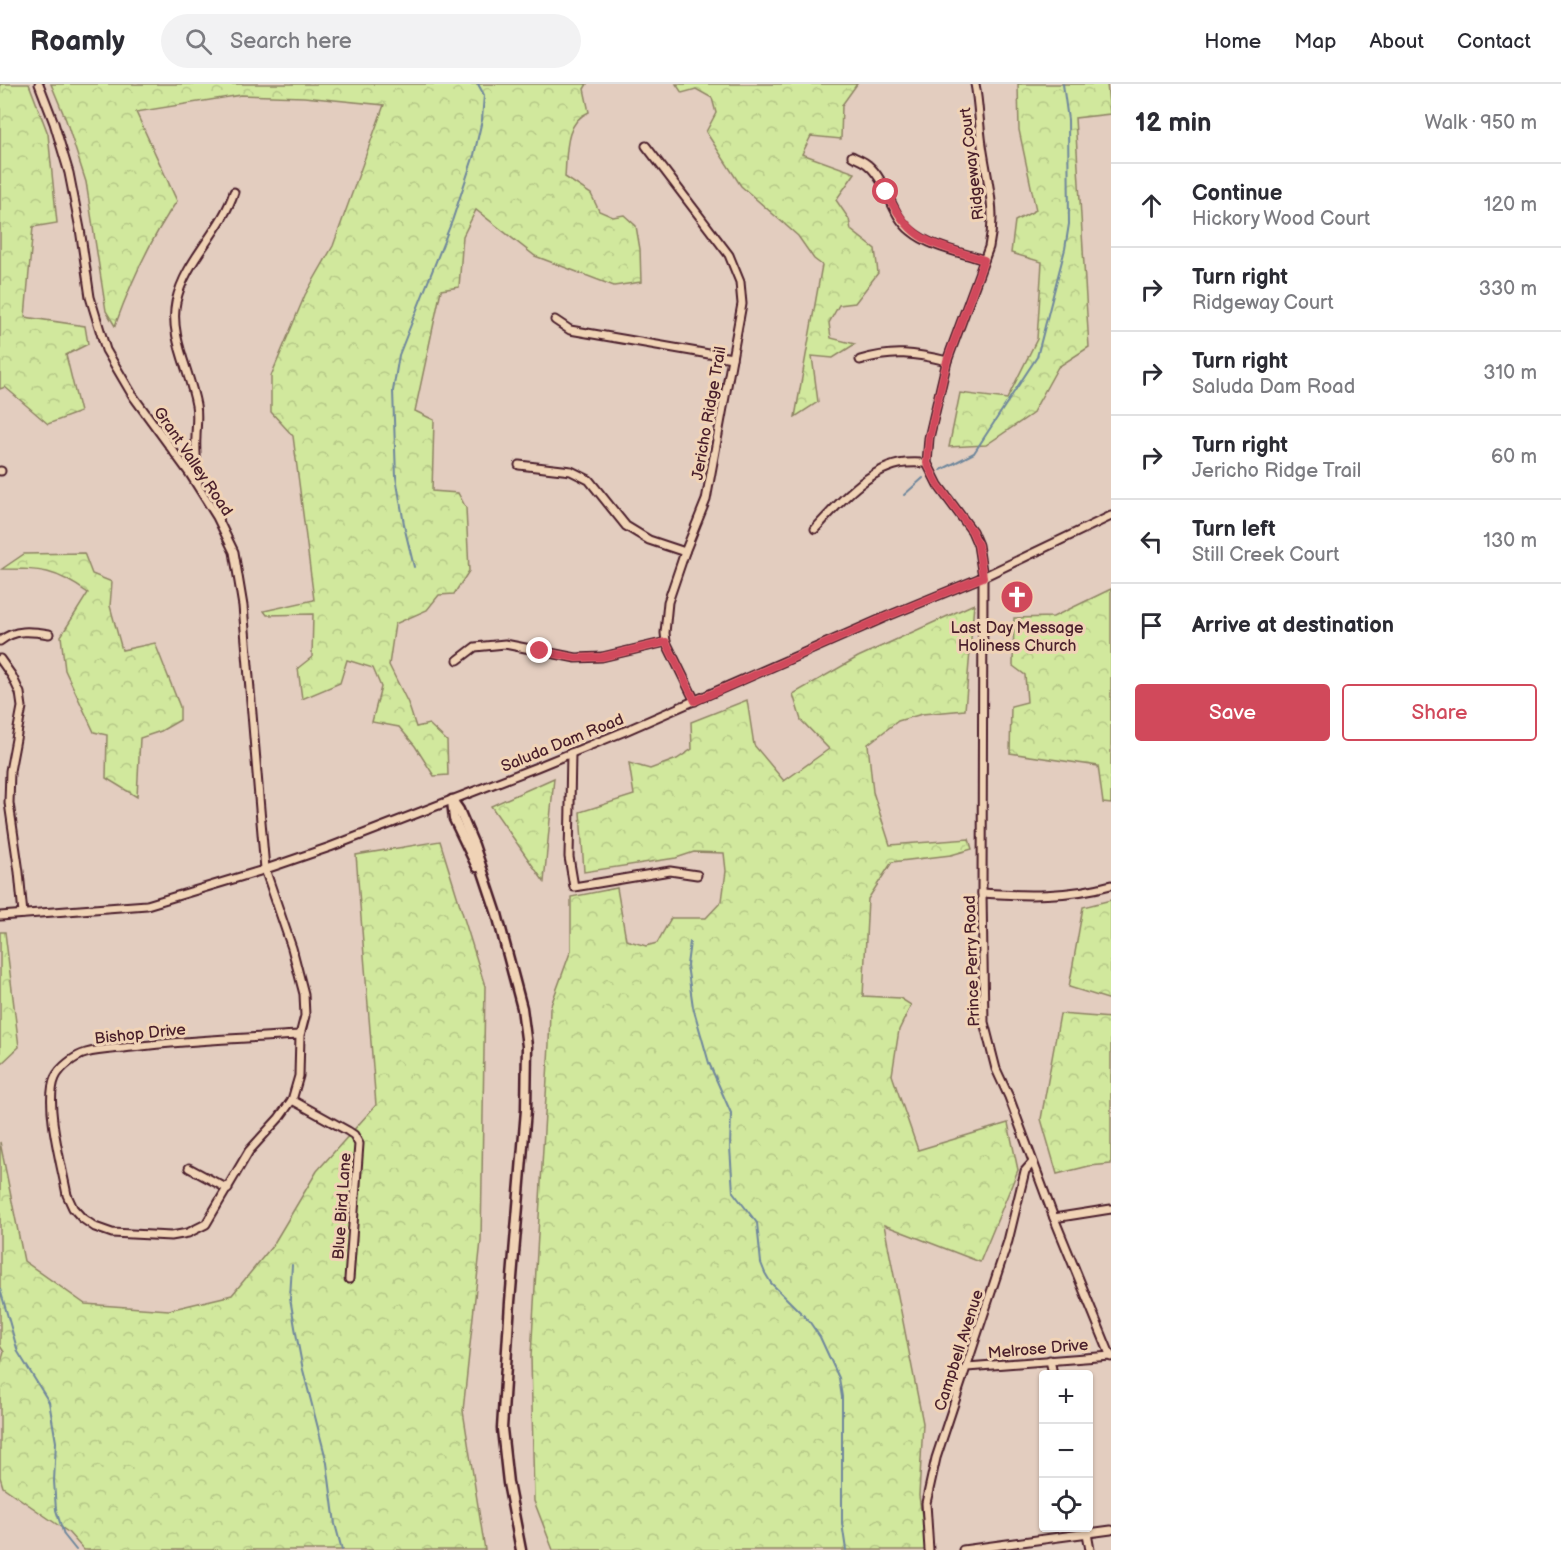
<!DOCTYPE html>
<meta charset="utf-8">
<style>
:root{--surface:#fff;--page:#f2f2f3;--text:#2b2b33;--muted:#7c7c81;--line:#e1e1e2;--accent:#d1495b}
body{margin:0;font-family:"Balsamiq Sans",sans-serif;background:var(--page);color:var(--text)}
.controls{position:absolute;right:18px;bottom:18px;display:grid;overflow:hidden;border-radius:6px;box-shadow:0 2px 4px #0004}
.controls button{width:54px;height:54px;display:grid;place-items:center;padding:0;border:0;border-bottom:2px solid var(--line);background:var(--surface);color:var(--text);font:30px sans-serif}
.stop{position:absolute;width:18px;height:18px;margin:-14px;border:4px solid #d1495b;border-radius:50%;background:#fff}
.stop.end{background:#d1495b;border-color:#fff;box-shadow:0 2px 6px #0008}
.list{margin:0;padding:0;list-style:none}
h2{display:flex;justify-content:space-between;align-items:center;height:78px;margin:0;padding:0 24px;font-size:26px}
h2 small{font-size:20px;font-weight:400;color:var(--muted)}
.list li{display:grid;grid-template-columns:39px 1fr auto;gap:18px;align-items:center;box-sizing:border-box;height:84px;padding:0 24px;border-top:2px solid var(--line)}
.list b{display:block;font-size:22px;white-space:nowrap}
.list p{margin:0;font-size:20px;white-space:nowrap;color:var(--muted)}
.list em{font-size:20px;font-style:normal;color:var(--muted)}
.actions{display:flex;gap:12px;padding:18px 24px}
.actions a{flex:1;padding:14px 0;border:2px solid var(--accent);border-radius:6px;text-align:center;font-size:21px;color:var(--accent)}
.actions .main{background:var(--accent);color:#fff}
.icon{flex:none;width:33px;height:33px;fill:none;stroke:currentColor;stroke-width:2;stroke-linecap:round;stroke-linejoin:round}
.map{position:relative;flex:none;width:1111px;height:1466px;overflow:hidden}
header{display:flex;align-items:center;gap:36px;box-sizing:border-box;height:84px;padding:0 30px;background:var(--surface);border-bottom:2px solid var(--line)}
header strong{font-size:28px}
nav{display:flex;gap:33px;margin-inline-start:auto;font-size:21px}
.search{width:420px;height:54px;background:var(--page);display:flex;align-items:center;gap:15px;box-sizing:border-box;padding:0 21px;border-radius:33px;color:var(--muted);font-size:22px}
main{display:flex}
aside{flex:1;background:var(--surface)}
.map>svg:first-child{display:block}
.forest{fill:url(#forest-crowns);stroke:#8e8464;stroke-width:1.5}
.lines{fill:none;stroke-linecap:round;stroke-linejoin:round}
.stream{stroke:#6f879c;stroke-width:2}
.minor-casing{stroke:#4a1f2b;stroke-width:11}
.major-casing{stroke:#4a1f2b;stroke-width:13}
.minor{stroke:#f0d3b6;stroke-width:7}
.major{stroke:#f0d3b6;stroke-width:8}
.route{stroke:#d1495b;stroke-width:8}
.labels{text-anchor:middle;stroke-width:6;stroke-linejoin:round;paint-order:stroke}
.street-label{font-size:16px;fill:#4a1f2b;stroke:#f0d3b6}
.poi-label{font-size:16px;fill:#4a1f2b;stroke:#f0d3b6}
</style>
<header>
<strong>Roamly</strong>
<div class="search"><svg class="icon" aria-label="search" viewBox="0 0 24 24"><circle cx="10" cy="10" r="6"/><path d="M15 15l6 6"/></svg>Search here</div>
<nav><a>Home</a><a>Map</a><a>About</a><a>Contact</a></nav>
</header>
<main>
<div class="map">
<svg width="1111" height="1466" viewBox="0 0 1111 1466">
<defs>
<pattern id="forest-crowns" width="20" height="18" patternUnits="userSpaceOnUse" patternTransform="scale(1.5)"><rect width="20" height="18" fill="#d1e89d"/><path d="M2 6a3 3 0 1 1 6 0M12 15a3 3 0 1 1 6 0" fill="none" stroke="#b5c787"/></pattern>
</defs>
<rect width="100%" height="100%" fill="#e3cdbf"/>
<filter id="ink" filterUnits="userSpaceOnUse"><feTurbulence type="fractalNoise" baseFrequency=".0167" numOctaves="2"/><feDisplacementMap in="SourceGraphic" scale="12" xChannelSelector="R" yChannelSelector="G"/><feConvolveMatrix kernelMatrix="1 2 1 2 8 2 1 2 1" color-interpolation-filters="sRGB"/></filter>
<g filter="url(#ink)">
<g class="forest">
<polygon points="0,0 29,0 48,50 57,139 33,143 25,233 85,242 88,260 66,271 80,328 48,340 5,303 0,305"/>
<path d="M51 0H587L584 5 589 28C564 38 567 70 565 93L591 110 599 127 613 133 624 131 636 142 640 165 641 198 614 202 535 172 476 126 463 152 459 203 441 206 415 327 434 336 432 407 458 409 466 424 469 487 454 510 439 511 427 526 395 540 389 581 408 619 416 643 429 640 447 657 448 691 434 692 415 662 399 643 372 638 381 603 373 584 347 576 340 599 302 615 298 584 312 573 313 530 267 531 264 527 314 516 293 352 271 328V292L305 211 333 162 384 21 304 13 241 11 136 28 177 117C150 155 131 198 115 242L106 227 86 98 66 36Z"/>
<polygon points="676,0 857,0 842,21 841,55 811,52 802,70 855,89 836,116 849,135 851,146 875,165 878,189 855,219 839,221 829,239 831,254 855,260 833,274 812,272 818,318 795,333 822,181 814,175 798,152 741,102 706,48 716,29 712,14 696,5 682,9"/>
<polygon points="1018,0 1107,0 1110,30 1075,34 1089,263 1058,283 1032,330 986,361 949,363 960,309 1007,315 1037,255 1042,178 1011,169 1015,137 1036,126 1019,46"/>
<path d="M84 469 92 490 112 498 110 522 122 566 155 559 180 623V636L161 647 140 654 137 713 106 694 107 651 94 648 65 586 61 552 88 509C55 485 41 485 2 485L24 470Z"/>
<polygon points="1111,505 1111,720 1103,719 1098,682 1010,669 1011,622 1027,618 1025,591 1013,582 1014,534 1053,533"/>
<polygon points="974,520 965,626 922,630 898,637 868,660 873,708 890,761 969,755 972,765 951,771 892,778 868,815 863,912 900,914 911,921 899,946 892,991 918,1066 1008,1039 1018,1086 980,1178 884,1141 923,1339 919,1412 927,1466 553,1466 534,1417 531,1272 549,960 550,924 571,866 571,813 617,804 626,856 646,862 657,859 671,834 706,834 722,817 726,787 724,769 694,768 676,774 584,788 580,728 634,711 629,679 650,685 677,675 692,665 691,638 747,616 754,661 784,697 829,665 801,636 793,610 858,573"/>
<polygon points="554,694 544,798 491,722"/>
<polygon points="440,757 485,902 481,1157 463,1327 485,1466 84,1466 68,1448 3,1403 0,1393 0,1282 4,1268 0,1262 0,1058 24,1177 85,1220 169,1226 232,1211 273,1161 317,1087 376,1021 356,771"/>
<polygon points="1111,816 1111,916 1069,903 1083,823"/>
<polygon points="0,848 5,848 19,963 0,981"/>
<polygon points="1060,930 1111,934 1111,1080 1089,1082 1057,1090 1041,1035"/>
</g>
<g class="lines">
<g class="stream">
<polyline points="941,386 974,369 1037,273 1065,165 1069,140 1068,36 1063,0"/>
<polyline points="904,411 923,394"/>
<polyline points="414,483 405,446 396,393 393,307 399,271 452,137 474,71 482,36 484,11 478,0"/>
<polyline points="690,858 687,881 693,923 709,979 731,1029 730,1063 733,1108 757,1139 761,1179 765,1189 771,1199 809,1237 820,1253 839,1294 842,1313 842,1439 846,1466"/>
<polyline points="292,1181 290,1214 296,1249 303,1286 327,1379 335,1440 342,1466"/>
<polyline points="0,1205 18,1268 49,1318 56,1358 54,1397 56,1426 64,1451 76,1466"/>
</g>
<defs>
<g id="minor">
<path d="M39 0 54 39 69 89 80 145 90 213 106 266 133 312 190 390 217 433 234 468 243 522 265 785 292 864 304 910 305 932 300 951 299 992 292 1016 279 1034 249 1067 206 1140 188 1149 171 1152 112 1149 95 1143 82 1134 73 1124 67 1111C62 1083 44 1019 55 994 60 983 75 972 86 969 100 965 117 965 132 963 188 956 244 954 300 951"/>
<path d="M975 0C979 20 979 41 982 61 987 97 997 126 989 163L947 277 929 354 927 379 938 401 972 447 978 461 983 493 982 809 984 938 996 985 1009 1013 1054 1134 1111 1273"/>
<polyline points="646,62 729,171 740,198 742,220 706,416 685,468 668,518 665,549 666,558 695,617"/>
<path d="M852 72C857 75 864 77 868 81 888 98 890 130 911 147 930 163 961 168 984 176"/>
<polyline points="555,236 570,246 732,274"/>
<path d="M860 276C893 266 915 269 947 277"/>
<polyline points="519,381 571,387 589,396 626,442 649,456 685,468"/>
<polyline points="0,387 1,387"/>
<path d="M198 399C197 384 195 368 196 353 196 342 198 332 196 321 190 287 169 252 176 218 185 176 221 148 234 108"/>
<path d="M815 445C837 421 866 387 899 380 908 378 919 379 927 379"/>
<path d="M0 557C15 545 31 547 49 550"/>
<polyline points="0,575 12,592 20,609 22,623 10,687 9,719 19,788 23,830"/>
<polyline points="458,576 475,563 505,560 576,574 602,573 666,558"/>
<polyline points="571,669 569,773 574,803 670,787 697,791"/>
<path d="M982 809C1025 812 1069 813 1111 801"/>
<polyline points="0,832 147,821 260,787 330,763 537,683 623,648 888,532 983,493 1111,432"/>
<polyline points="292,1016 348,1047 354,1051 359,1060 349,1195"/>
<polyline points="189,1084 228,1105"/>
<polyline points="1054,1134 1111,1125"/>
<polyline points="1050,1276 1053,1290"/>
<polyline points="967,1283 1111,1272"/>
<polyline points="1086,1444 1090,1466"/>
<polyline points="929,1466 926,1419 936,1374 1008,1157 1025,1087 1033,1078"/>
<polyline points="963,1466 1111,1446"/>
</g>
<g id="major">
<polyline points="452,716 459,726 474,761 497,830 522,924 527,962 526,1026 510,1218 502,1345 508,1399 521,1466"/>
<polyline points="452,717 454,735 477,783"/>
</g>
</defs>
<use href="#minor" class="minor-casing"/>
<use href="#major" class="major-casing"/>
<use href="#minor" class="minor"/>
<use href="#major" class="major"/>
</g>
</g>
<g class="lines" filter="url(#ink)">
<path class="route" d="M540 567 576 574 602 573 666 558 695 617 888 532 983 493 978 461 972 447 938 401 927 379 929 354 947 277 984 176C933 159 912 161 886 108"/>
</g>
<defs>
<symbol id="church-disc" viewBox="-11 -11 22 22"><circle r="9.5" fill="#d1495b" stroke="#f0d3b6"/><path d="M-1.2-6h2.4v3.5h3.3v2.4h-3.3V6h-2.4V-.1h-3.3v-2.4h3.3Z" fill="#fff"/></symbol>
</defs>
<g fill-rule="evenodd">
<use href="#church-disc" x="998" y="494" width="38" height="38"/>
</g>
<g class="labels">
<g class="street-label">
<text transform="translate(971 80) rotate(-97)" y="6">Ridgeway Court</text>
<text transform="translate(708 329) rotate(-80)" y="6">Jericho Ridge Trail</text>
<text transform="translate(194 377) rotate(56)" y="6">Grant Valley Road</text>
<text transform="translate(562 658) rotate(-22)" y="6">Saluda Dam Road</text>
<text transform="translate(971 877) rotate(-92)" y="6">Prince Perry Road</text>
<text transform="translate(140 949) rotate(-6)" y="6">Bishop Drive</text>
<text transform="translate(341 1122) rotate(-86)" y="6">Blue Bird Lane</text>
<text transform="translate(1038 1264) rotate(-5)" y="6">Melrose Drive</text>
<text transform="translate(958 1266) rotate(-72)" y="6">Campbell Avenue</text>
</g>
<g class="poi-label">
<text x="1017" y="549">Last Day Message<tspan x="1017" dy="18">Holiness Church</tspan></text>
</g>
</g>
</svg>
<div class="controls">
<button>+</button>
<button>−</button>
<button><svg class="icon" aria-label="locate" viewBox="0 0 24 24"><circle cx="12" cy="12" r="6"/><path d="M12 2v4M12 18v4M2 12h4M18 12h4"/></svg></button>
</div>
<div class="stop" style="left:886px;top:108px"></div>
<div class="stop end" style="left:540px;top:567px"></div>
</div>
<aside>
<h2>12 min<small>Walk · 950 m</small></h2>
<ul class="list">
<li><svg class="icon" aria-label="ahead" viewBox="0 0 24 24"><path d="M12 20V5M6 11l6-6 6 6"/></svg><div><b>Continue</b><p>Hickory Wood Court</p></div><em>120 m</em></li>
<li><svg class="icon" aria-label="right" viewBox="0 0 24 24"><path d="M7 20v-9h11M14 6l5 5-5 5"/></svg><div><b>Turn right</b><p>Ridgeway Court</p></div><em>330 m</em></li>
<li><svg class="icon" aria-label="right" viewBox="0 0 24 24"><path d="M7 20v-9h11M14 6l5 5-5 5"/></svg><div><b>Turn right</b><p>Saluda Dam Road</p></div><em>310 m</em></li>
<li><svg class="icon" aria-label="right" viewBox="0 0 24 24"><path d="M7 20v-9h11M14 6l5 5-5 5"/></svg><div><b>Turn right</b><p>Jericho Ridge Trail</p></div><em>60 m</em></li>
<li><svg class="icon" aria-label="left" viewBox="0 0 24 24"><path d="M17 20v-9H6M10 6l-5 5 5 5"/></svg><div><b>Turn left</b><p>Still Creek Court</p></div><em>130 m</em></li>
<li><svg class="icon" aria-label="arrive" viewBox="0 0 24 24"><path d="M6 21V4h12l-3 4 3 4H6"/></svg><div><b>Arrive at destination</b></div></li>
</ul>
<div class="actions"><a class="main">Save</a><a>Share</a></div>
</aside>
</main>
